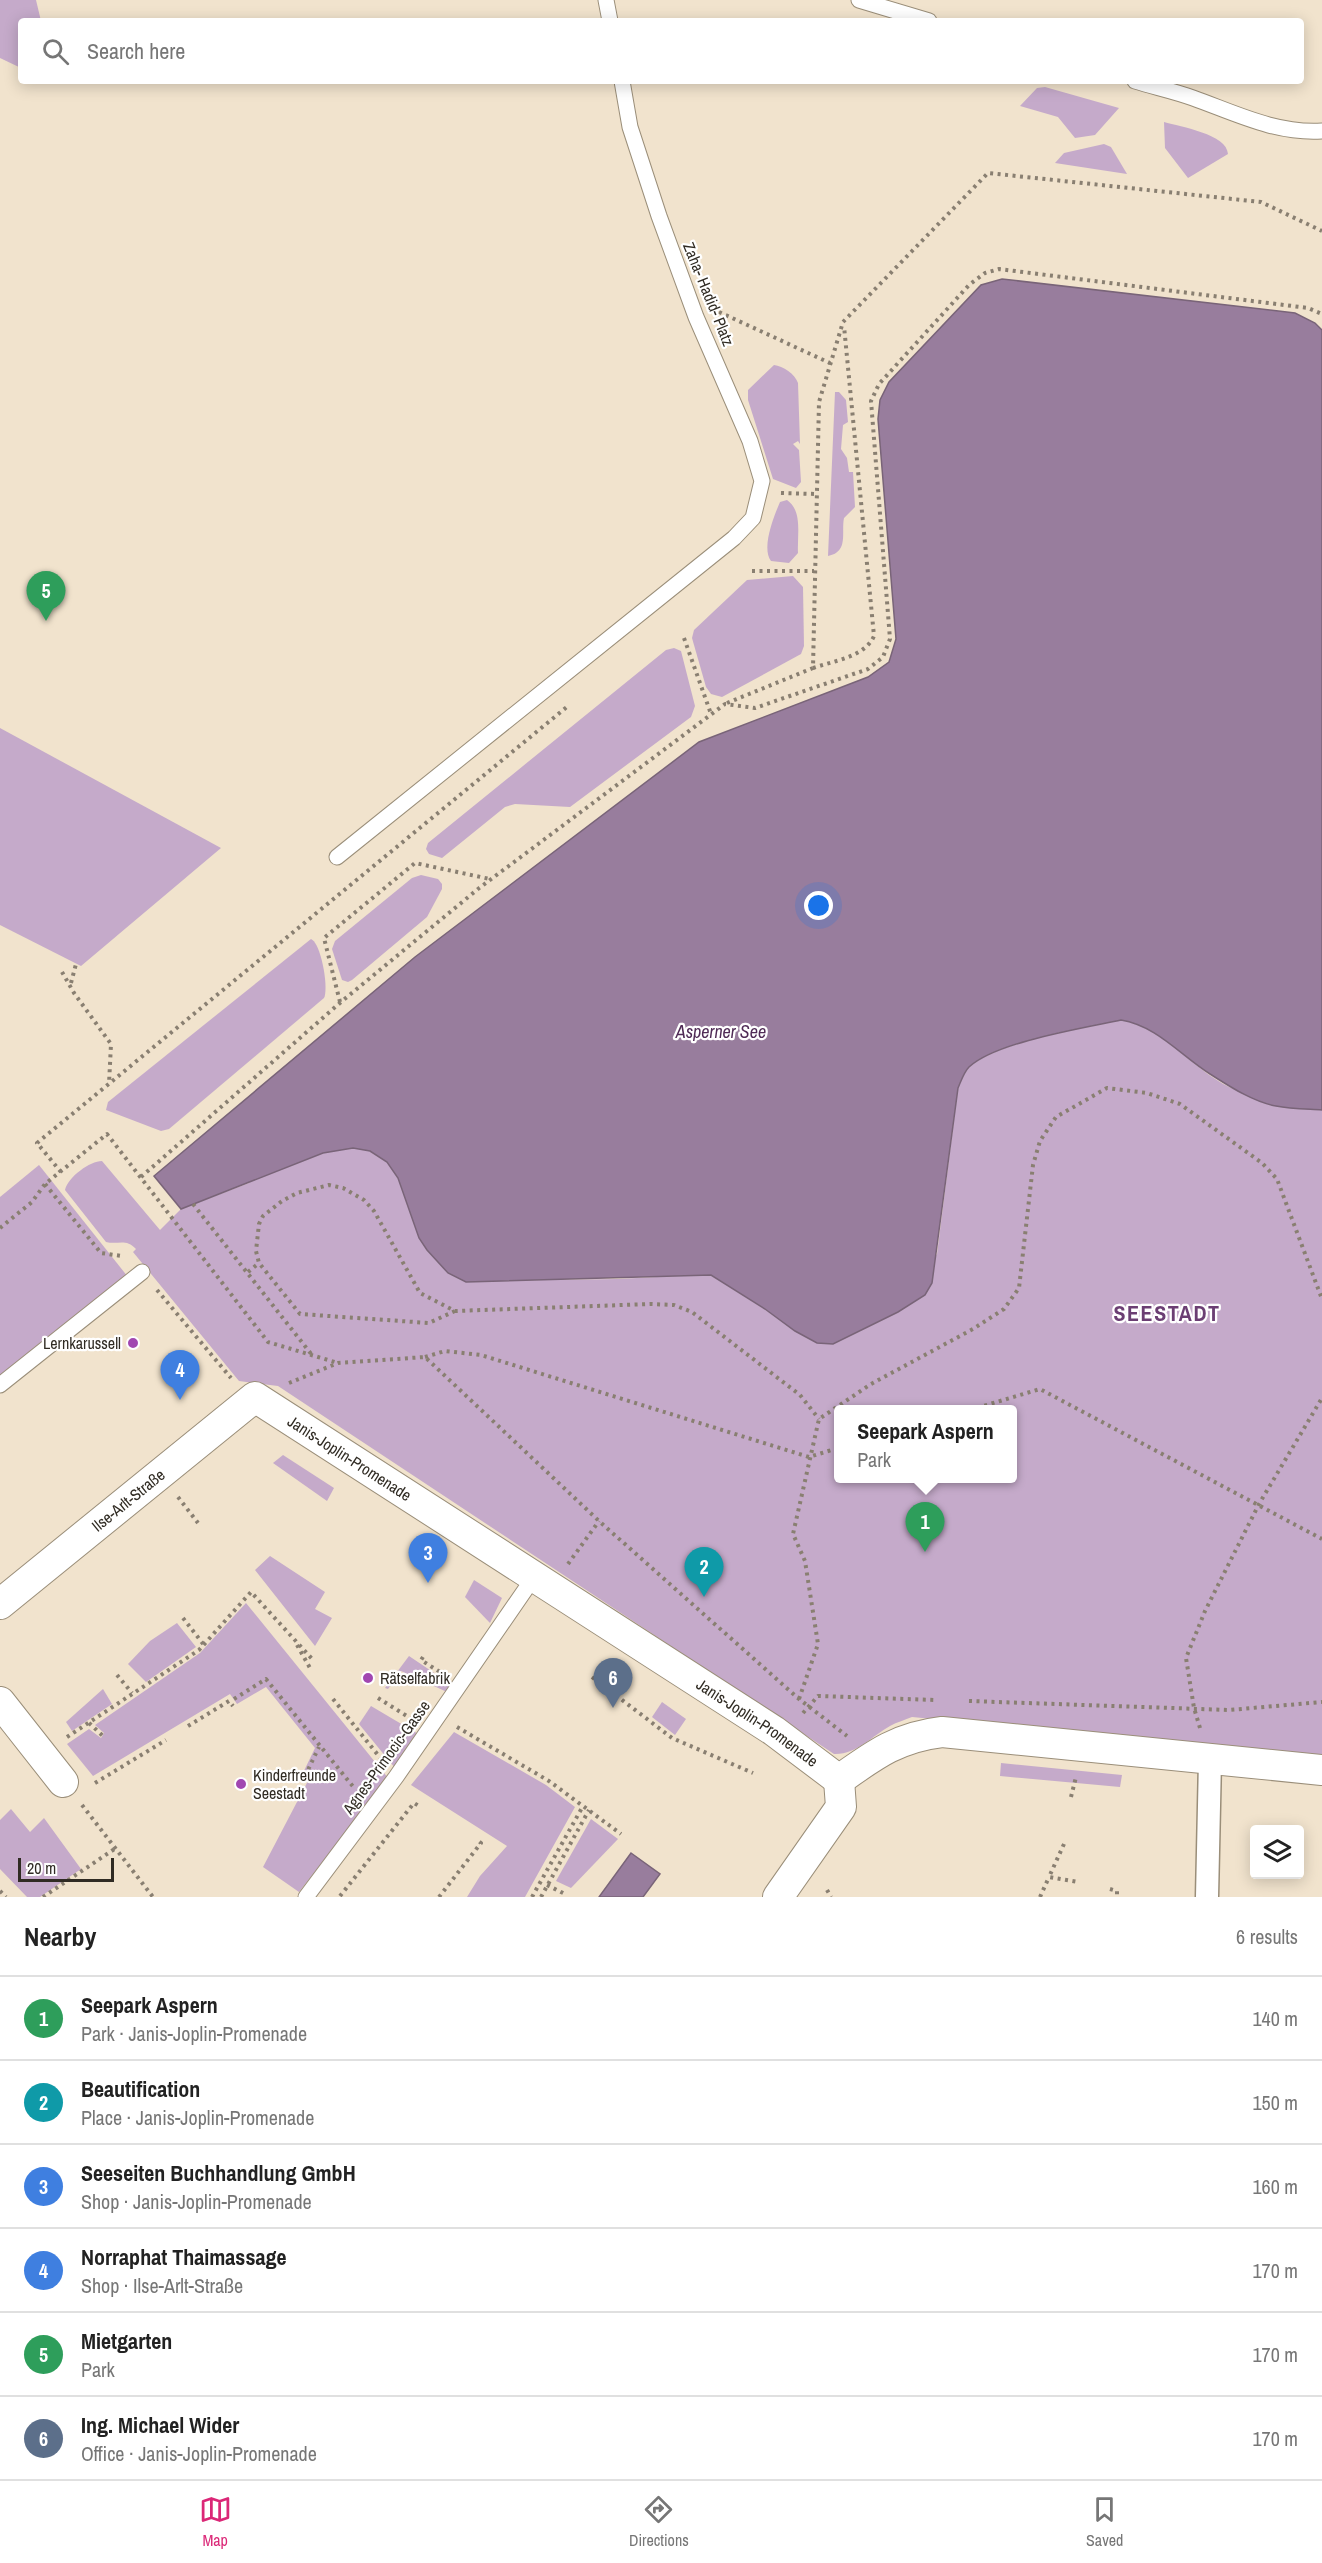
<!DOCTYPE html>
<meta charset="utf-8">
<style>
:root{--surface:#fff;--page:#f6f6f6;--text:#222;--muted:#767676;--line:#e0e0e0;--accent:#db2777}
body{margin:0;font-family:"Archivo Narrow",sans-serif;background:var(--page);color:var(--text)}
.controls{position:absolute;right:18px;bottom:18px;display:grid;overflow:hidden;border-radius:6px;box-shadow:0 3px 15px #0003}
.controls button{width:54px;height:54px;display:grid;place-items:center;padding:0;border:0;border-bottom:2px solid var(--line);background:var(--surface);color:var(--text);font:30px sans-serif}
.scale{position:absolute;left:18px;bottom:15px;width:96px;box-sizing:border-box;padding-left:6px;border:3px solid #302b23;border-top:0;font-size:16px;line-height:21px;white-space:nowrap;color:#302b23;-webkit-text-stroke:4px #fff;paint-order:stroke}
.you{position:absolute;left:819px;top:906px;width:21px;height:21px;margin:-15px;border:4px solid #fff;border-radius:50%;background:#1a73e8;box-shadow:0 0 0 9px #1a73e833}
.badge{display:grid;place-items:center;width:39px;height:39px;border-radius:50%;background:var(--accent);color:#fff;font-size:20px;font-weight:700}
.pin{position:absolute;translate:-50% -50px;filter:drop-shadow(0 2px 3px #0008)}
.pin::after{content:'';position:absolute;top:32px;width:21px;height:18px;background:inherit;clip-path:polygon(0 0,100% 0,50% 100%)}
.popup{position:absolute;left:834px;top:1405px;width:183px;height:78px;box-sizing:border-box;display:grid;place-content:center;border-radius:6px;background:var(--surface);filter:drop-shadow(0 2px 4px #0005);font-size:20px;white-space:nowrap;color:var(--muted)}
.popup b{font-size:22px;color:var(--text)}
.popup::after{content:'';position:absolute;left:50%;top:100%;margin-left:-12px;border:12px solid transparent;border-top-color:var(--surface)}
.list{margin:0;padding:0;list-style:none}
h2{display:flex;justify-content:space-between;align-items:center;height:78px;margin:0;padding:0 24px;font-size:26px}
h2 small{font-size:20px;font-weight:400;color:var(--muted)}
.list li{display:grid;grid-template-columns:39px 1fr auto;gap:18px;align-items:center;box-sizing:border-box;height:84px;padding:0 24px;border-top:2px solid var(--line)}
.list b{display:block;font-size:22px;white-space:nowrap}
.list p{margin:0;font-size:20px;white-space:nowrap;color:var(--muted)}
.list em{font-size:20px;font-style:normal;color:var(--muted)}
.icon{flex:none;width:33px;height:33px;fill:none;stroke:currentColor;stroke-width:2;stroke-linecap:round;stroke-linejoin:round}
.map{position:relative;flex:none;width:1322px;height:1897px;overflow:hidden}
.search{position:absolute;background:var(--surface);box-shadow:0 3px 15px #0003;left:18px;right:18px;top:18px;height:66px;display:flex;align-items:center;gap:15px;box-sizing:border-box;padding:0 21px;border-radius:6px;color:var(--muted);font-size:22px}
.sheet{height:582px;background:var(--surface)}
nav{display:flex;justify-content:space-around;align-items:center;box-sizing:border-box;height:84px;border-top:2px solid var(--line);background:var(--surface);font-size:16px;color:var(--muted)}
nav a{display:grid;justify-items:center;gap:3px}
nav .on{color:var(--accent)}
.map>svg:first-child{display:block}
.green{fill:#c5aaca;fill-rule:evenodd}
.water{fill:#987d9d;stroke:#796478;stroke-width:1.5}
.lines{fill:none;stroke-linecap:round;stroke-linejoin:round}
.service-casing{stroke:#9a8e79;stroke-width:17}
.pedestrian-casing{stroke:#9a8e79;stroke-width:25}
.minor-casing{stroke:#9a8e79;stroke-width:32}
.path{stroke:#897f71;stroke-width:4;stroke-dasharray:3 4.5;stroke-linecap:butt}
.service{stroke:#fff;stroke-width:15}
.pedestrian{stroke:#fff;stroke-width:22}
.minor{stroke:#fff;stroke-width:30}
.poi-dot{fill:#a147b1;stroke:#fff;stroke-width:2}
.labels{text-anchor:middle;stroke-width:4.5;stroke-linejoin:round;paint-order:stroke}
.street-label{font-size:16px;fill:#302b23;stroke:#fff}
.poi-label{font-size:16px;fill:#302b23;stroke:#fff;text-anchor:start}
.water-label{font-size:18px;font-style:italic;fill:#502b56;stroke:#fff}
.district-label{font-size:22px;font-weight:bold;letter-spacing:1.5px;fill:#6b3e73;stroke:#fff}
</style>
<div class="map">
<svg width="1322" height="1897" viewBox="0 0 1322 1897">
<rect width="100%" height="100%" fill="#f1e3cd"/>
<g class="green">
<polygon points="0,0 36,0 41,21 21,21 21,68 0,58"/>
<polygon points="1045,87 1119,108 1095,135 1075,138 1058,117 1020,106 1037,88"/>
<path d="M1164 122C1181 127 1227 134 1228 154L1188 178 1165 148Z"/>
<polygon points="1104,144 1111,147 1127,174 1055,163 1064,153"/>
<path d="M774 365C783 366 795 374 798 383L800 444 798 441 793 444 799 450 801 482 796 488 773 479 748 400V390Z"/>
<path d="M835 392H839L846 400 848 422 843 425 841 449 847 458 849 472H853L855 507 844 518C841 533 849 552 828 556Z"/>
<path d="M787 500C803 511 797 535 798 553L789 563 771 561C761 548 774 516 780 502Z"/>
<polygon points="793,576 803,587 804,646 801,654 722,697 711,694 706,687 692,638 694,630 747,580"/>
<polygon points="674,648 681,651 695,706 691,717 570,807 515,804 505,807 442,858 429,854 426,849 428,843 666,650"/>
<polygon points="0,728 221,848 81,966 0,925"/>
<polygon points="421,875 438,879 442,884 442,889 427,917 352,980 348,982 342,980 332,949 335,941 412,878"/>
<path d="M311 939C321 943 329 988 324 998L169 1129 161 1131 106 1110 108 1102Z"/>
<path d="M1120 1020C1168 1027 1194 1075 1239 1091 1255 1097 1302 1097 1322 1099V1756L912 1717C905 1720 897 1722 890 1726 872 1736 856 1755 834 1754L278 1386 239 1381 133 1252 136 1249C126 1238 118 1245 106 1242L65 1190C68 1177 90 1161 102 1161L160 1230 181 1209 249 1183 283 1157 353 1148 370 1151 387 1162 398 1178 410 1207 448 1273 466 1281 617 1279 696 1275 700 1264 833 1344 898 1312 937 1254 958 1088C961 1081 964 1072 969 1067 997 1042 1083 1028 1120 1020ZM838 1410H1012V1478H838Z"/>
<polygon points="39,1165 128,1277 0,1380 0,1197"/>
<polygon points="283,1455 334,1488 327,1501 273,1463"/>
<polygon points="270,1556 325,1592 315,1609 332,1618 315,1646 255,1570"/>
<polygon points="474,1580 502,1598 490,1623 465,1597"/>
<polygon points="246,1603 388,1778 299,1892 263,1867 309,1779 302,1775 315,1748 266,1687 237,1704 230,1694 93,1776 67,1744 89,1729 101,1738 104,1733 95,1725 200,1653"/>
<polygon points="177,1623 196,1647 146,1682 128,1664 150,1641"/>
<polygon points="409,1656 452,1685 447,1692 401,1671 388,1689 385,1688"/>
<polygon points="103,1689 112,1704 72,1731 66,1722"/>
<polygon points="662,1702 686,1719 675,1735 652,1717"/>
<polygon points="371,1706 420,1735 395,1768 359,1724"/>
<polygon points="454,1732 546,1785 575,1807 525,1897 467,1897 480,1876 507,1846 411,1785"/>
<polygon points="1001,1763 1122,1775 1120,1787 1000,1776"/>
<polygon points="11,1809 30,1832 44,1818 81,1869 40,1897 27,1897 0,1869 0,1820"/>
<polygon points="591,1819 618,1839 571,1888 556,1881"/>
</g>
<g class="water">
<path d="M1002 279 1295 313 1315 323 1322 330V1110C1307 1109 1291 1109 1276 1106 1253 1102 1229 1086 1210 1074 1180 1055 1157 1026 1121 1020 1083 1028 996 1042 969 1067 964 1072 961 1081 958 1088L932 1283 925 1295 898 1312 833 1344 817 1343 795 1331 765 1309 711 1275 466 1282 448 1273 427 1250 419 1238 398 1178 387 1162 370 1151 353 1148 323 1153 181 1209 154 1176 415 957 699 742 868 677 889 662 896 639 878 419 880 400 889 382 981 285Z"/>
<polygon points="631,1853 660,1874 643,1897 599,1897"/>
</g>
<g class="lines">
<defs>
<g id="service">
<polyline points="606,0 610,21"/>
<polyline points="859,0 929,21"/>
<path d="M1135 81C1154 87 1174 91 1193 98 1235 113 1276 134 1322 131"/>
<polyline points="337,857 734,538 753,518 762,481 750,441 696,317 659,216 630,127 622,81"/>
<polyline points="0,1385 142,1272"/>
<polyline points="306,1897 396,1777 534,1577"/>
</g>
<polyline id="pedestrian" points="1207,1897 1210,1760"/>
<g id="minor">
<path id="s1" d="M0 1604 255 1397 774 1731 839 1780"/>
<polyline points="0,1702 63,1782"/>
<path d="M839 1780C874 1755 898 1737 942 1732L1322 1770"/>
<polyline points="778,1897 841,1807 839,1780"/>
</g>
</defs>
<use href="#service" class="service-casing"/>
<use href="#pedestrian" class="pedestrian-casing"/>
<use href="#minor" class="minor-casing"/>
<g class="path">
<polyline points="719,312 830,363"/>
<polyline points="781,493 816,494"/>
<polyline points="752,571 814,571"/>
<polyline points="684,638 711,714"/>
<path d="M813 668C833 661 865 657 874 636L844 326"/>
<polyline points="727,703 813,668 819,402 843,322 988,173 1261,202 1322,231"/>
<polyline points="62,972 74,993 111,1044 109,1084"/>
<polyline points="71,983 76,964"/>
<polyline points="340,1002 324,938 415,863 490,879"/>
<polyline points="61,1172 37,1143 568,706"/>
<polyline points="141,1177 341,1002 478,889 725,704 755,708 868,669 883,657 890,639 871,401 879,384 969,285 985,273 999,269 1308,308 1322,314"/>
<polyline points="45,1184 101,1253 122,1256"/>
<polyline points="193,1204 312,1355"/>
<polyline points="0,1228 32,1202 45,1184 107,1134 268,1342 338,1363"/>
<polyline points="248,1272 259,1263"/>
<polyline points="157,1290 231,1378"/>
<polyline points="455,1311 429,1323 300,1314 259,1263 256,1251 259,1224 263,1216 282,1201 297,1193 329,1185 343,1188 364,1200 374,1211 420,1293 455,1311 651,1304 674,1305 692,1312 800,1395 819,1419"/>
<polyline points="425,1357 445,1351 481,1355 809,1457 838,1448"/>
<polyline points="289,1383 338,1363 425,1357 599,1521 799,1699 847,1736"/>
<polyline points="970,1410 1040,1389 1322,1539"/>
<polyline points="178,1497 198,1523"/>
<polyline points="568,1564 599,1521"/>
<polyline points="183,1618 204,1645"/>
<polyline points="297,1645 310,1668"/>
<polyline points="423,1657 421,1660 440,1672"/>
<polyline points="117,1675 132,1693"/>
<polyline points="592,1677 672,1738 753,1773"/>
<polyline points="378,1698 410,1718"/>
<polyline points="234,1699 266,1679 355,1789"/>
<polyline points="333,1699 382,1760"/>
<polyline points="799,1699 818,1644 805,1561 793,1534 819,1419 871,1384 973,1329 1004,1309 1019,1288 1033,1165 1040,1141 1056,1117 1107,1088 1147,1093 1180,1104 1262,1163 1277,1179 1322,1299"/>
<polyline points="969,1701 1229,1710 1322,1702"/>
<polyline points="803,1713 818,1696 935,1700"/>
<polyline points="89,1723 103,1736"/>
<polyline points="188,1726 229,1701 233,1706"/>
<polyline points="457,1727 549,1781 621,1834"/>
<polyline points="1200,1728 1194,1708 1186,1658 1205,1611 1259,1504 1322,1398"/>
<polyline points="67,1737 199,1650 251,1592 314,1661"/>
<polyline points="305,1776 319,1747"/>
<polyline points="95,1783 166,1740"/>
<polyline points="1071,1797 1076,1777"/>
<polyline points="82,1805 153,1897"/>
<polyline points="1064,1844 1049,1877 1078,1882"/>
<polyline points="547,1885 567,1895"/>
<polyline points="1110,1889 1117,1891 1117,1897"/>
<polyline points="827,1890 831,1897"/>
<polyline points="0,1891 6,1897"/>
<polyline points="340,1896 414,1803 419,1806"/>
<polyline points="43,1897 116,1848"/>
<polyline points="439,1897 481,1843 476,1839"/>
<polyline points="532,1897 583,1806"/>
<polyline points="541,1897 589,1810"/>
<polyline points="1040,1897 1049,1877"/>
</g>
<use href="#service" class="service"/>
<use href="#pedestrian" class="pedestrian"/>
<use href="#minor" class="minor"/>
</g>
<g class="poi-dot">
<circle cx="133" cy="1343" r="6"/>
<circle cx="368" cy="1678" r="6"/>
<circle cx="241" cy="1784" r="6"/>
</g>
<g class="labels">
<g class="street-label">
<text transform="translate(709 294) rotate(68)" y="6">Zaha- Hadid- Platz</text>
<text dy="6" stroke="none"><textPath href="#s1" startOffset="441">Janis-Joplin-Promenade</textPath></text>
<text dy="6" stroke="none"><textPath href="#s1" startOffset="165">Ilse-Arlt-Straße</textPath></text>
<text dy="6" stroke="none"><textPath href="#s1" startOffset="927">Janis-Joplin-Promenade</textPath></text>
<text transform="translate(386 1757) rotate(-54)" y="6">Agnes-Primocic-Gasse</text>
</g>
<g class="poi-label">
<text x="121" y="1349" text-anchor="end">Lernkarussell</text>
<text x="380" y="1684">Rätselfabrik</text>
<text x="253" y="1781">Kinderfreunde<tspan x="253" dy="18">Seestadt</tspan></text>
</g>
<g class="water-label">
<text x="721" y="1038">Asperner See</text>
</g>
<g class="district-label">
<text x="1167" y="1321">SEESTADT</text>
</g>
</g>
</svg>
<div class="controls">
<button><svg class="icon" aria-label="layers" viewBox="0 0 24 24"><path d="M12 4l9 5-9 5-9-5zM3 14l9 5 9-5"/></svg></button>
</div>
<div class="scale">20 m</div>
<div class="you"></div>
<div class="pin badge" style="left:925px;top:1552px;background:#2e9e5b">1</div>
<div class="popup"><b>Seepark Aspern</b>Park</div>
<div class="pin badge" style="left:704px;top:1597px;background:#0f9aa8">2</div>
<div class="pin badge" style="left:428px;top:1583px;background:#3f7fe0">3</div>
<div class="pin badge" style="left:180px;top:1400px;background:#3f7fe0">4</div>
<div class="pin badge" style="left:46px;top:621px;background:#2e9e5b">5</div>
<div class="pin badge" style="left:613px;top:1708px;background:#5c6f8a">6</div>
<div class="search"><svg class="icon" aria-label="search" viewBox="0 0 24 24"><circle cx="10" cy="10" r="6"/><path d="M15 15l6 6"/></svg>Search here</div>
</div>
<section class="sheet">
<h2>Nearby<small>6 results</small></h2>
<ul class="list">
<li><span class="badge" style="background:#2e9e5b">1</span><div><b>Seepark Aspern</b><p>Park · Janis-Joplin-Promenade</p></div><em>140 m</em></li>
<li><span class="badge" style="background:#0f9aa8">2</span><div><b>Beautification</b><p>Place · Janis-Joplin-Promenade</p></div><em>150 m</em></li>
<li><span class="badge" style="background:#3f7fe0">3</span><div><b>Seeseiten Buchhandlung GmbH</b><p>Shop · Janis-Joplin-Promenade</p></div><em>160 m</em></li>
<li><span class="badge" style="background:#3f7fe0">4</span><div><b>Norraphat Thaimassage</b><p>Shop · Ilse-Arlt-Straße</p></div><em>170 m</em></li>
<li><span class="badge" style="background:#2e9e5b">5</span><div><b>Mietgarten</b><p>Park</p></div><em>170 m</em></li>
<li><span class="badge" style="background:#5c6f8a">6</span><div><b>Ing. Michael Wider</b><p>Office · Janis-Joplin-Promenade</p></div><em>170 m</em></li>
</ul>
</section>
<nav>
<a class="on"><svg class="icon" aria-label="map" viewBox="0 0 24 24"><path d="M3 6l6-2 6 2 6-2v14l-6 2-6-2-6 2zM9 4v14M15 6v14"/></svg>Map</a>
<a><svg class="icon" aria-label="directions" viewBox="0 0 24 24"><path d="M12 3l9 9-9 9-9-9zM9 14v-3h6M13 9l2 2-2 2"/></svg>Directions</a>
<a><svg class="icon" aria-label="saved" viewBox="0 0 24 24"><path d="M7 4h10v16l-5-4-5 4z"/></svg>Saved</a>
</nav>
